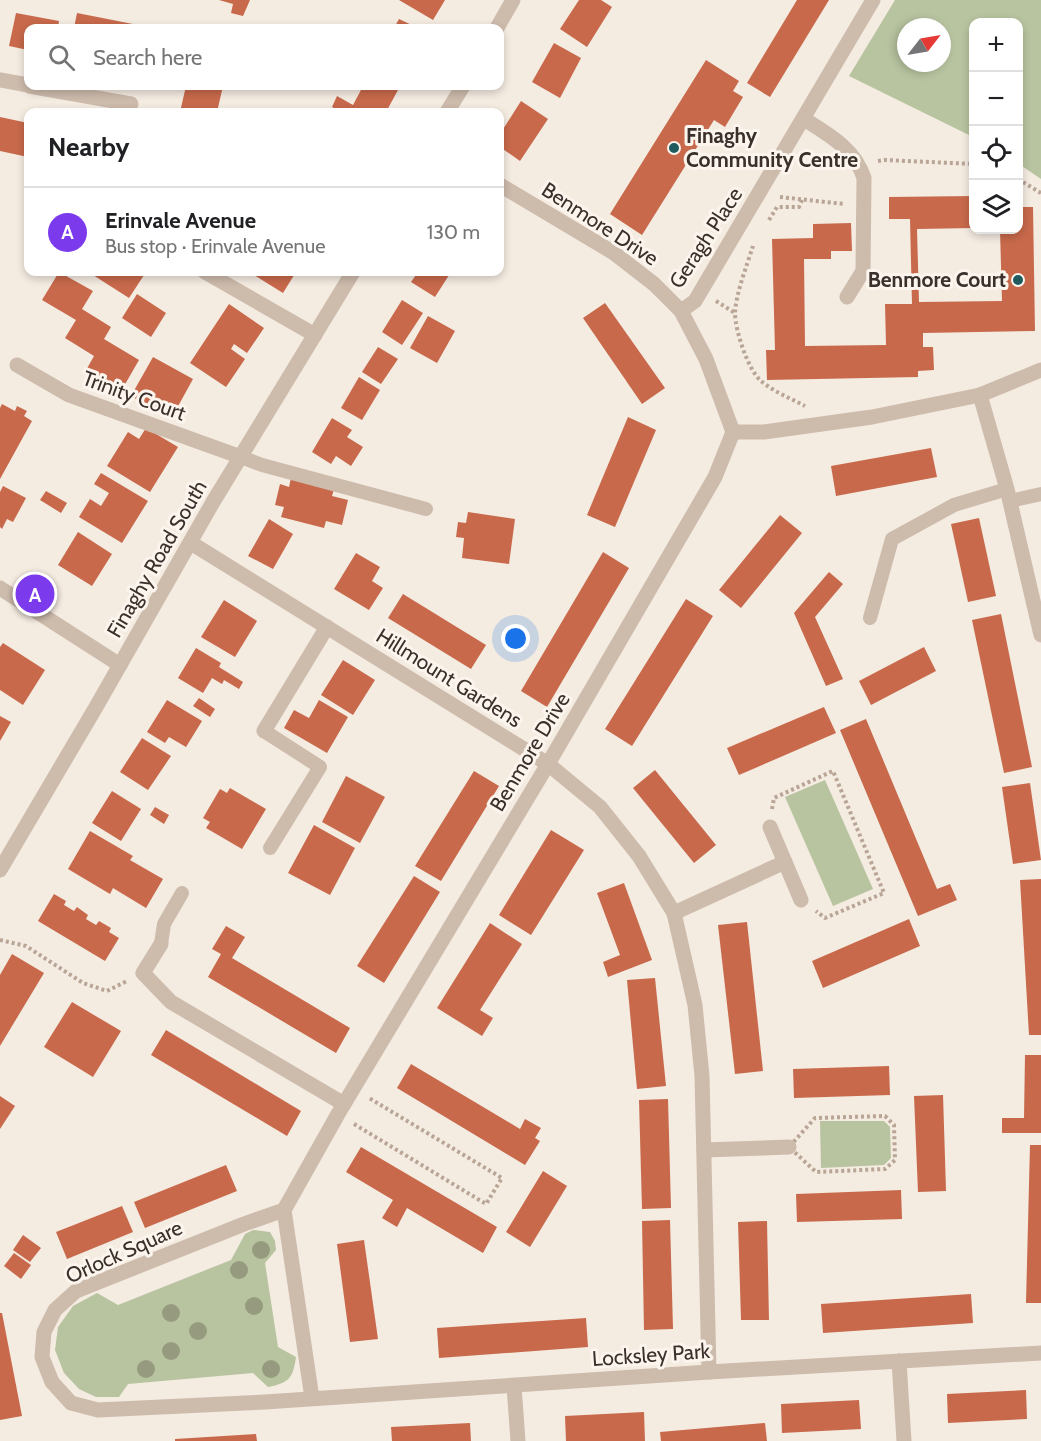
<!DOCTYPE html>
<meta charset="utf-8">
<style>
:root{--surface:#fff;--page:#f6f6f6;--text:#202124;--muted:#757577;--line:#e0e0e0;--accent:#7c3aed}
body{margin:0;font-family:Cabin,sans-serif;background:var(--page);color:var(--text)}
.controls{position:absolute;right:18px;top:18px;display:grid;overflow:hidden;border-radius:12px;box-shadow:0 3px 9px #0003}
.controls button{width:54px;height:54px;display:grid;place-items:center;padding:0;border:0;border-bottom:2px solid var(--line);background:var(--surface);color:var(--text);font:30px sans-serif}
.compass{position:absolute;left:897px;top:18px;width:54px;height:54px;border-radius:50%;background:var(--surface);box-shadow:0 3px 9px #0003;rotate:59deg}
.you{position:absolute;left:516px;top:639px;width:21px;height:21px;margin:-15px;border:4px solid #fff;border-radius:50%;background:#1a73e8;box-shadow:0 0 0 9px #1a73e833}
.badge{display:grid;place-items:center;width:39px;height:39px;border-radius:50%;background:var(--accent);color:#fff;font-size:20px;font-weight:700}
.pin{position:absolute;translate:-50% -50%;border:3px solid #fff;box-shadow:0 2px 6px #0006}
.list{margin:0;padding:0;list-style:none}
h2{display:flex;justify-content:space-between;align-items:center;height:78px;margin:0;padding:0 24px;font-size:26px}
h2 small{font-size:20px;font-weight:400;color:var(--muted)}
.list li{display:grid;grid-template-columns:39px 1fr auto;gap:18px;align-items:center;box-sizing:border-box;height:90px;padding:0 24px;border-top:2px solid var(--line)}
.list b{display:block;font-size:22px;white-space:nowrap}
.list p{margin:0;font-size:20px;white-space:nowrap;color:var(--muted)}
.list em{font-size:20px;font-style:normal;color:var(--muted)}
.icon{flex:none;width:33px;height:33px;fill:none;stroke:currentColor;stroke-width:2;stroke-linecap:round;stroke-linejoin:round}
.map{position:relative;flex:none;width:1041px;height:1441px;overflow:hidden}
.search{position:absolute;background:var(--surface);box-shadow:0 3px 9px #0003;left:24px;top:24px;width:480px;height:66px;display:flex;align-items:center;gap:15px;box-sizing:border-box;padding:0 21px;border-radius:12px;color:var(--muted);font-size:22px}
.panel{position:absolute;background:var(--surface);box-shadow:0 3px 9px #0003;left:24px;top:108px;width:480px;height:168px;border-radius:12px}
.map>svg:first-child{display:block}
.green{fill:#b8c4a0;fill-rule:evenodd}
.building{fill:#c8694b}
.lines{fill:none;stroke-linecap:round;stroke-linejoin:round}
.path{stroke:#b9a596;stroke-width:4;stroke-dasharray:3 3;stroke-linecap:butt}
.service{stroke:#cdbbac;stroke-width:14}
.minor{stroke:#cdbbac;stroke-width:15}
.tertiary{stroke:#cdbbac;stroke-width:15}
.tree{fill:#969b7f}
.poi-dot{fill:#1f5a5e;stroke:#fbf5ee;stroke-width:2}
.labels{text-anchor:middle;stroke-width:6;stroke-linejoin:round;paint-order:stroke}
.poi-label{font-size:21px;font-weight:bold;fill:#3b302b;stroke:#fbf5ee;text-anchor:start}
.street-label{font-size:21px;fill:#3b302b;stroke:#fbf5ee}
</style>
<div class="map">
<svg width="1041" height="1441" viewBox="0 0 1041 1441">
<rect width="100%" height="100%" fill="#f4ebe1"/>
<g class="green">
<path d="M895 0H1041V179L1019 164 1018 22H974L973 137 849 76ZM906 27H942V63H906Z"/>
<polygon points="825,780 873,889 833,906 785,797"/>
<polygon points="820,1121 884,1121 890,1127 891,1158 884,1165 821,1168"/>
<path d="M253 1230 270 1232 275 1241 276 1250 265 1263 278 1347 296 1357C293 1378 289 1383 268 1387L253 1373 128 1384 119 1397H96L79 1389 64 1373 55 1350 58 1327 73 1306 97 1293 118 1305 231 1260 245 1234Z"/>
</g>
<g class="building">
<polygon points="219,0 250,0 243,16 231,13 233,4"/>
<polygon points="399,0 445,0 433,20"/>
<polygon points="579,0 601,0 612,7 587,47 560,29"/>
<polygon points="797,0 829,0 770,97 747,83"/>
<polygon points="16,13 59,21 58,28 28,28 28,50 9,46"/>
<polygon points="77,13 148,27 148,28 74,28"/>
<polygon points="399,19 418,28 394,28"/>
<polygon points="554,43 581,58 560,98 532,82"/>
<polygon points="706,60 739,81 733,91 743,97 725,127 714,120 642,235 610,214"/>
<polygon points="186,86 223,86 217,112 180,112"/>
<polygon points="359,86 390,86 398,90 386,112 341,112 332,107 337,96 353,105 362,88"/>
<polygon points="521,101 548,119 520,161 500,147 500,134"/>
<polygon points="0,117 28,123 28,157 0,151"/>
<polygon points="974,196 974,228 917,229 919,302 1002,301 1000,230 1018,230 1018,207 1033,207 1035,331 923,333 923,347 933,347 934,370 918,371 918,377 767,380 766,350 775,350 772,239 813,238 813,224 851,223 852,251 831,251 831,259 804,259 805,346 886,345 885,304 912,304 910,219 889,219 889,197"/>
<polygon points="59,272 93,291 82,309 111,327 104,339 139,360 120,393 85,372 94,356 65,338 76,320 42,300"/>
<polygon points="95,272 146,272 129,298 93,275"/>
<polygon points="249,272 296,272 283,293"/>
<polygon points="418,272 451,272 435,297 411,282"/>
<polygon points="137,294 166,313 151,337 122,318"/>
<polygon points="402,300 423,313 402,345 382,332"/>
<polygon points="605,303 665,388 642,404 583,318"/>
<polygon points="229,304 264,328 247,353 234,344 231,349 245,359 226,387 190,363"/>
<polygon points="428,316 455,331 437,363 410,348"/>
<polygon points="378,347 398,359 381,384 362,372"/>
<polygon points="153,357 193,379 171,419 131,396"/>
<polygon points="359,377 380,390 362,420 341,408"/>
<polygon points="2,404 15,411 17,406 27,411 24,416 32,421 0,479 0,408"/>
<polygon points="628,417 656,430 615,527 587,515"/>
<polygon points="332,418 352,430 347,437 363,447 351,466 336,456 331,464 312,452"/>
<polygon points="146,428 178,447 150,492 107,466 128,432 139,439"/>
<polygon points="931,448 937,477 836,496 831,466"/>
<polygon points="101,473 148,501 122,543 79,517 90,499 101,506 109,493 94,484"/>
<polygon points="291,478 334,489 332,496 348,500 342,525 326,521 324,528 281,517 284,507 275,505 280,484 289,487"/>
<polygon points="3,486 26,498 13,522 7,519 2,529 0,527 0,492"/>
<polygon points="46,491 67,503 61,513 40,500"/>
<polygon points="468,512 515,519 509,564 462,558 464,538 456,537 458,522 466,523"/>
<polygon points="780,515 802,533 741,608 719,590"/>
<polygon points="979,518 996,596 968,602 951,524"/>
<polygon points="269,519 293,534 273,569 248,556"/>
<polygon points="78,532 112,554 92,586 58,565"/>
<polygon points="603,552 629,568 547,707 521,691"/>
<polygon points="356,553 380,567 372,581 383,588 369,610 334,589"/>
<polygon points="829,572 843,584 815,617 843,679 826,686 794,613"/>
<polygon points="403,594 486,645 471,669 388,618"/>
<polygon points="686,599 713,616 632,746 605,729"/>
<polygon points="224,600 257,621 235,657 201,637"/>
<polygon points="1001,614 1032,767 1004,773 972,620"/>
<polygon points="3,643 45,670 23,705 0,690 0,647"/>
<polygon points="924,647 936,671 871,705 859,681"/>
<polygon points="196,648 221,663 219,667 243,682 239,689 224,680 222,684 212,678 203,693 178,678"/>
<polygon points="343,660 375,680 353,715 321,695"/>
<polygon points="199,698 215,709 210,717 193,706"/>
<polygon points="167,700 202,721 186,747 169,737 165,743 147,732"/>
<polygon points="319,700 348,717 327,753 284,728 294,710 309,718"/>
<polygon points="824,707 836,733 739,775 727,748"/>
<polygon points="0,716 11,722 0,741"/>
<polygon points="866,719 937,889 950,884 957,900 918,916 840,730"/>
<polygon points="142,738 171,756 148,790 120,772"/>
<polygon points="655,770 716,845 694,863 633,788"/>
<polygon points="474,771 499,786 441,881 415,866"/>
<polygon points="346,776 385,797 360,843 322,822"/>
<polygon points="1030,783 1041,860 1013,864 1002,787"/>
<polygon points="230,788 266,809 242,849 206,828 210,822 203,818 220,789 227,793"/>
<polygon points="112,791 141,809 121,841 92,823"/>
<polygon points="155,807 169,815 164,824 150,815"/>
<polygon points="314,825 355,848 330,895 288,873"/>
<polygon points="551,830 584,850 531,935 499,915"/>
<polygon points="90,831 133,856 130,860 163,879 146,908 113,888 110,894 68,869"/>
<polygon points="414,876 440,892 384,983 357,966"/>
<polygon points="1041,879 1041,1035 1029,1035 1020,880"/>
<polygon points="624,883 652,960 608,977 603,962 620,955 597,893"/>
<polygon points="54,894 66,901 64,905 74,911 77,907 88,915 86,919 96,925 99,921 111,928 109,932 119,938 105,961 38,921"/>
<polygon points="909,919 920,946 823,988 812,961"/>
<polygon points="747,922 763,1071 735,1074 718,925"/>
<polygon points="490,923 522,944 480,1010 493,1018 482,1036 437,1008"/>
<polygon points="226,926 245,937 232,958 350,1028 336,1053 208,977 221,954 212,949"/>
<polygon points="12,954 44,973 0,1046 0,975"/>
<polygon points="655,978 666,1086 637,1089 627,980"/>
<polygon points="72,1002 121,1031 93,1077 44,1047"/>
<polygon points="166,1030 301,1111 287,1136 151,1055"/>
<polygon points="1025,1055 1041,1055 1041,1133 1002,1133 1002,1118 1024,1118"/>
<polygon points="411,1064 520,1129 525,1119 541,1128 535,1138 540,1141 525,1165 397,1088"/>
<polygon points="889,1066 890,1095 794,1098 793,1069"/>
<polygon points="943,1095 946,1191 918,1192 914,1096"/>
<polygon points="0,1096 15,1106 0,1129"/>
<polygon points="668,1099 671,1208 642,1209 639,1100"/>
<polygon points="1030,1145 1041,1145 1041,1303 1026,1303"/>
<polygon points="361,1147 497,1227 483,1253 407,1208 397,1227 382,1218 393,1200 346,1172"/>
<polygon points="226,1165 237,1191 145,1228 134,1202"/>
<polygon points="543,1171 567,1186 530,1247 506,1232"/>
<polygon points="901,1190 902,1219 797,1222 796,1194"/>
<polygon points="122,1206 133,1232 67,1259 56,1232"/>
<polygon points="670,1220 673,1329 644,1330 642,1221"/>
<polygon points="767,1221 769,1320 741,1320 738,1222"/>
<polygon points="23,1235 41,1248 30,1262 13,1250"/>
<polygon points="364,1240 378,1339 350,1342 337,1244"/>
<polygon points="14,1253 31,1265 21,1279 4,1266"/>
<polygon points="971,1294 973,1323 823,1333 821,1304"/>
<polygon points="0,1313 2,1313 22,1416 0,1420"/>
<polygon points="586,1318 588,1347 439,1358 437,1328"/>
<polygon points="1026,1390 1027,1419 948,1423 947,1394"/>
<polygon points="859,1400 861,1429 782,1433 781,1404"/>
<polygon points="644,1412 645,1441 566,1441 565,1416"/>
<polygon points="470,1423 471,1441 392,1441 391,1427"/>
<polygon points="765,1423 767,1441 661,1441 660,1432"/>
<polygon points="256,1434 257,1441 175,1441 175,1439"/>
</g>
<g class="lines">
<g class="path">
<polyline points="878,161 885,160 974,164"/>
<polyline points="1018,179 1041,193"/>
<polyline points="780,197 844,204"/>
<polyline points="769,220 777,207 799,207 802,200"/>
<path d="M753 246C747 265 736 293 735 313 735 330 748 370 761 381 774 392 790 398 805 406"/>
<polyline points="716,301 735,313"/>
<polyline points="772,809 774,798 833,771 884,893 825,918 816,911"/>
<polyline points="0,940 26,946 83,983 107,991 127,981"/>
<polygon points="885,1116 894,1125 895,1160 885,1169 816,1172 789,1147 815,1118"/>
<polyline points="354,1124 486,1204 502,1178 369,1098"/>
</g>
<g class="service">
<polyline points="241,457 262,465 426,509"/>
<polyline points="1010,501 1041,494"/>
<polyline points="870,618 892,539 954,505 1007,489"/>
<polyline points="264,731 320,767 270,848"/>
<polyline points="161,944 164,924 182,893"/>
</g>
<g class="minor">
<polyline points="0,80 28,85"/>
<polyline points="29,86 131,104"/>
<path d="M804 119C829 135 855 149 864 178L863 271 847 297"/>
<polyline points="205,272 315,335"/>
<polyline points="681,311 695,301 873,0"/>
<polyline points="17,365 69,395 241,457"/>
<polyline points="980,395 1007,489 1041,635"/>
<polyline points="733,432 764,432 872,417 980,395 1041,370"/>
<polyline points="191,543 548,764 600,807 639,856 674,913 695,1005 702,1076 709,1372"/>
<polyline points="0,588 120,665"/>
<polyline points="264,731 327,627"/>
<polyline points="770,827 801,900"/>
<polyline points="674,913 785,862"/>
<polyline points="161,944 143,973 171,1002 344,1104"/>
<polyline points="704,1150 789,1147"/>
<polyline points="284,1210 338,1114 548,764 715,477 733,432 706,359 681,311 654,284 614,253 500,185"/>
<polyline points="899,1361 904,1441"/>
<polyline points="514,1386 518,1441"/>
<polyline points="312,1398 284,1210 244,1224 76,1291 55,1310 44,1332 42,1357 52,1382 71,1403 98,1410 265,1402 709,1372 1041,1353"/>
</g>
<g class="tertiary">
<polyline points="497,28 513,0"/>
<polyline points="447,112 463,86"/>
<polyline points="0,870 96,707 213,502 353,272"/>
</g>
</g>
<g class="tree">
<circle cx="261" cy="1250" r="9"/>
<circle cx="239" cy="1270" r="9"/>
<circle cx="254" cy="1306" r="9"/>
<circle cx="171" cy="1313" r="9"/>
<circle cx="198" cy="1331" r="9"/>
<circle cx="171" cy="1351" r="9"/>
<circle cx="146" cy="1369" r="9"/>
<circle cx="271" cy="1369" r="9"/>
</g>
<g class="poi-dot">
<circle cx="674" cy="148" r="6"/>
<circle cx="1018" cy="280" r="6"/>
</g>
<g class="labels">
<g class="poi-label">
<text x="686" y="143">Finaghy<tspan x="686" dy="24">Community Centre</tspan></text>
<text x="1006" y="287" text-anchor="end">Benmore Court</text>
</g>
<g class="street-label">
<text transform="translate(600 224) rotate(33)" y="7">Benmore Drive</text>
<text transform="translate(706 238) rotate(-57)" y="7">Geragh Place</text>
<text transform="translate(134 396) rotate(20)" y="7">Trinity Court</text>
<text transform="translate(157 559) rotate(-60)" y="7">Finaghy Road South</text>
<text transform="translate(449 678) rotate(32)" y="7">Hillmount Gardens</text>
<text transform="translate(530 752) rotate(-59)" y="7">Benmore Drive</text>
<text transform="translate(124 1252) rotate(-24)" y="7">Orlock Square</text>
<text transform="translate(651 1355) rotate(-4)" y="7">Locksley Park</text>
</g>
</g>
</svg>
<div class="controls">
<button>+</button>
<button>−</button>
<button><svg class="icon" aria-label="locate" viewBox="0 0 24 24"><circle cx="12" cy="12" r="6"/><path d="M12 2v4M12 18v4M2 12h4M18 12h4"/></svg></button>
<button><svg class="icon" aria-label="layers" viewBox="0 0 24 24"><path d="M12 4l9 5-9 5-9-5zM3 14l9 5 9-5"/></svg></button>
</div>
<svg class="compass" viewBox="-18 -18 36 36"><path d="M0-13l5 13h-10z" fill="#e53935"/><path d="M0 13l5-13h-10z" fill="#757577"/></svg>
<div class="you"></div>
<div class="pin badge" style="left:35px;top:594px">A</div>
<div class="search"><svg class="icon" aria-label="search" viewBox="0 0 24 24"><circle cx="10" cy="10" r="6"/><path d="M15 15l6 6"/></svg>Search here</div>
<section class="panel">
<h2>Nearby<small></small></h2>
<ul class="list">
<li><span class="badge">A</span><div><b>Erinvale Avenue</b><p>Bus stop · Erinvale Avenue</p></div><em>130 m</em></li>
</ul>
</section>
</div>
